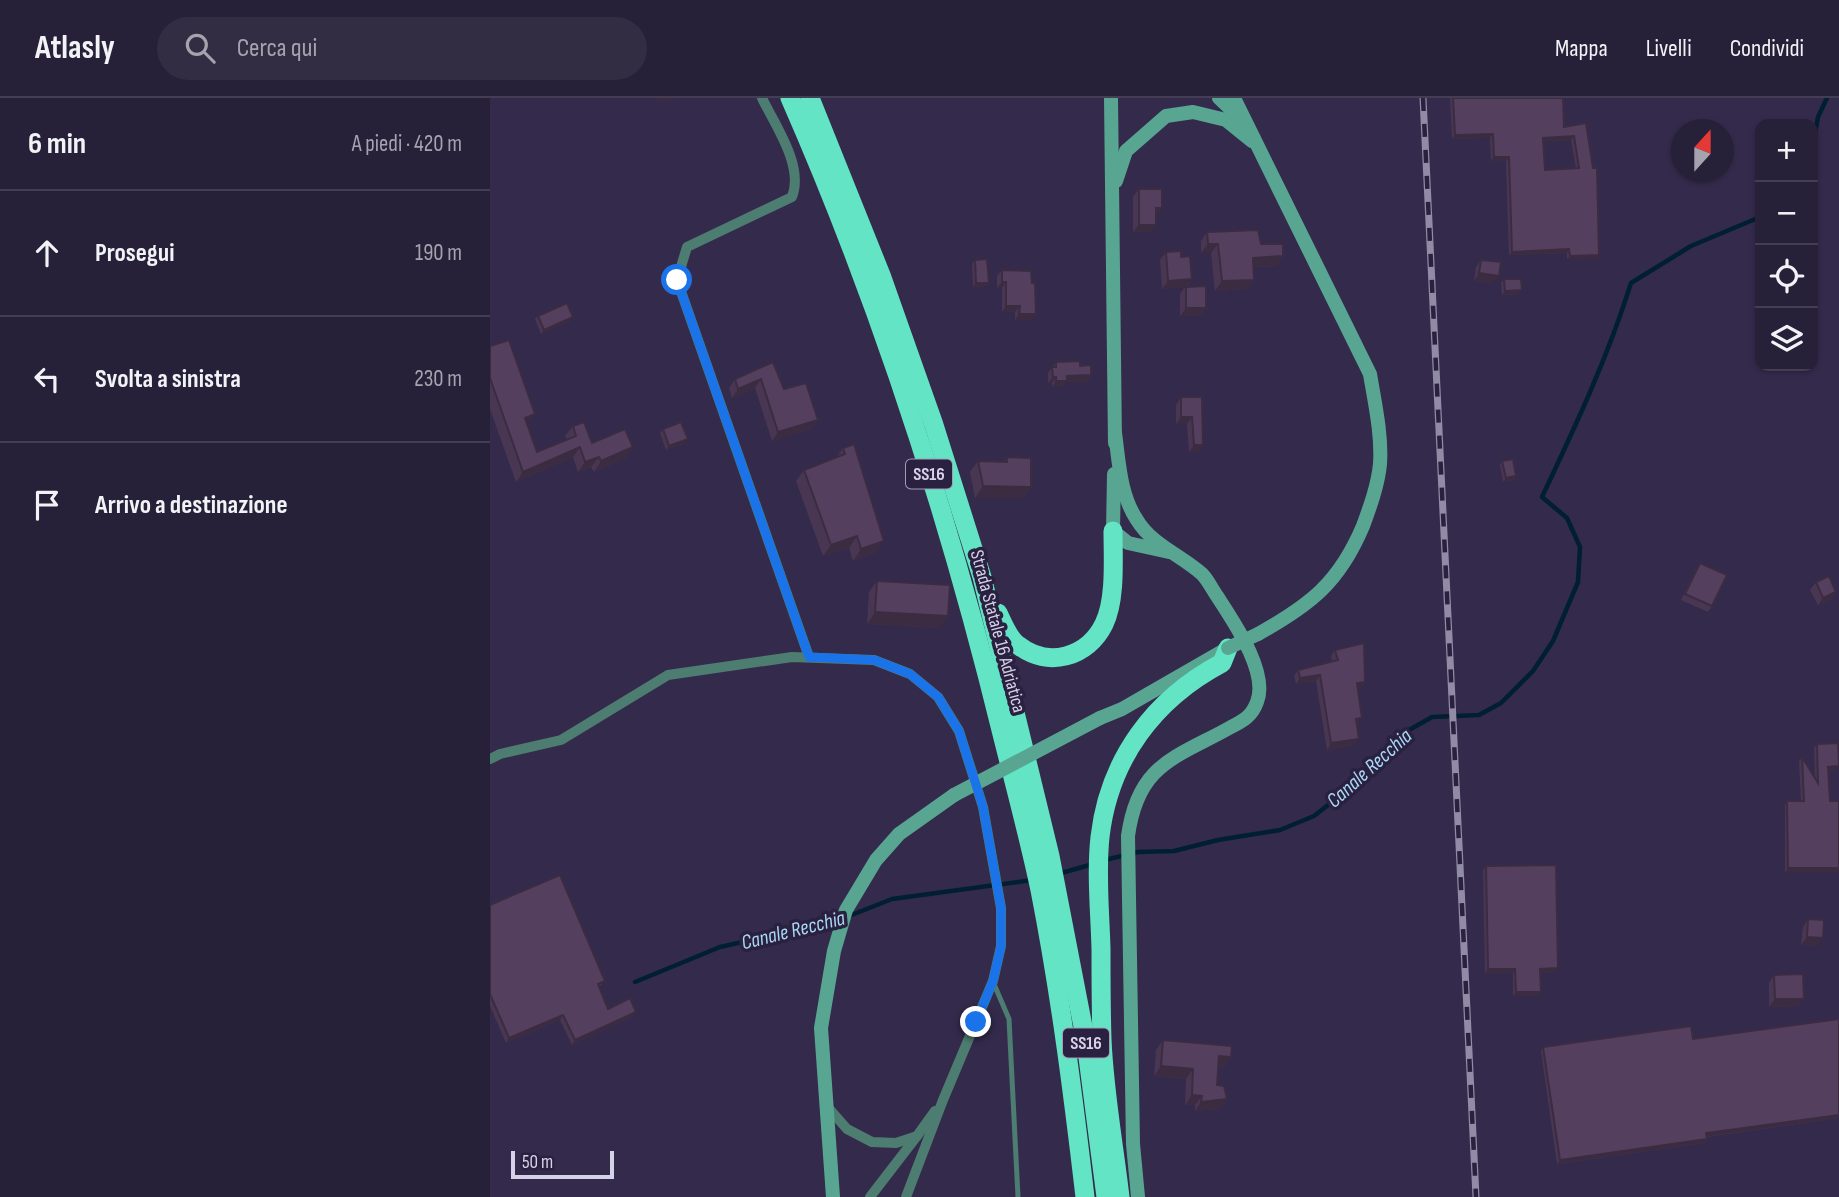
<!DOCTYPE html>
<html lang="it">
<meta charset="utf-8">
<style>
:root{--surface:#272039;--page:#332d44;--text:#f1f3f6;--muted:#a4a3ae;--line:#433e53}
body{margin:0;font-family:"Sofia Sans Condensed",sans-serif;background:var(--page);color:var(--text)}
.controls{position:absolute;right:21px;top:21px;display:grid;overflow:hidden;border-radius:14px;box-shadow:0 2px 5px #0004}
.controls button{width:63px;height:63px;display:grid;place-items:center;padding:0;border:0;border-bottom:2px solid var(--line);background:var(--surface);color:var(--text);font:35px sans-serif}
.compass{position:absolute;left:1181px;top:21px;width:63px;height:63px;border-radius:50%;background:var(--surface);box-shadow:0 2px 5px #0004;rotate:21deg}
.scale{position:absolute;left:21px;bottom:18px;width:103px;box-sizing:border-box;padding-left:7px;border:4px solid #d6d2e7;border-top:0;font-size:19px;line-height:24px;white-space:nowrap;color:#d6d2e7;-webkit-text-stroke:5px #2a2141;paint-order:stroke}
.stop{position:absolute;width:21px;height:21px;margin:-16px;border:5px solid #1a73e8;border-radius:50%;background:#fff}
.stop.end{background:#1a73e8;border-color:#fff;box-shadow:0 2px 7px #0008}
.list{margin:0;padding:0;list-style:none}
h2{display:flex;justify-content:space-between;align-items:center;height:91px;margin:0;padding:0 28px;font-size:30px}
h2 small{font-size:23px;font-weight:400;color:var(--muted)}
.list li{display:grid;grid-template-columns:46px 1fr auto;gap:21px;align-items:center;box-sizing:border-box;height:126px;padding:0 28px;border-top:2px solid var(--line)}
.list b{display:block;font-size:26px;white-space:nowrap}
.list em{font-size:23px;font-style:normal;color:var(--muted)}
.icon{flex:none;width:38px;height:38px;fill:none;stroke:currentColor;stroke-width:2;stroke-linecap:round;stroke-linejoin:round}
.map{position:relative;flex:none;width:1349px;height:1099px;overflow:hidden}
header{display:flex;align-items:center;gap:42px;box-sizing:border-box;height:98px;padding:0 35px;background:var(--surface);border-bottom:2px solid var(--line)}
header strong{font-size:33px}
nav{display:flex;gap:38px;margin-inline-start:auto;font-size:24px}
.search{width:490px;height:63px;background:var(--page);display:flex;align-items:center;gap:18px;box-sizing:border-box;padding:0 24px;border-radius:38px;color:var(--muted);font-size:26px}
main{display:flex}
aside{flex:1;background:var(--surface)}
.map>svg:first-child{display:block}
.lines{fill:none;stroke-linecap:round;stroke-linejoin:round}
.stream{stroke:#001f30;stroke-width:4.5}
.lane{stroke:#4d7c70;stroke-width:5}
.street{stroke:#4d7c70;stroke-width:10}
.secondary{stroke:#58a692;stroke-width:14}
.highway{stroke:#62e4c5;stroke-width:19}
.rail-casing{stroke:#918ba5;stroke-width:7}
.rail{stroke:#2a2141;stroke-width:4.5;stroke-dasharray:13;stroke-linecap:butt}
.secondary-bridge{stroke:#58a692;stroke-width:14}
.wall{fill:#493652;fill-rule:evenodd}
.shaded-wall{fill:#3c2c42}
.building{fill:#553f5f;stroke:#3c2c42;stroke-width:2;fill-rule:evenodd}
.route{stroke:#1a73e8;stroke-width:9}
.labels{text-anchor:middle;stroke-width:7;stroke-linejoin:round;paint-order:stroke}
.shield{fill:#2a2141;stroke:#a29db5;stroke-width:2}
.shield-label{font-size:18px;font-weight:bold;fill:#d6d2e7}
.street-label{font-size:19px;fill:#d6d2e7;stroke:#2a2141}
.water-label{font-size:21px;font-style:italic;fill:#aad8f4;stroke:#2a2141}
</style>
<header>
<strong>Atlasly</strong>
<div class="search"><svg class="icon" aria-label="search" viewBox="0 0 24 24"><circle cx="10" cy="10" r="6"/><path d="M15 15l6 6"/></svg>Cerca qui</div>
<nav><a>Mappa</a><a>Livelli</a><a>Condividi</a></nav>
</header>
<main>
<aside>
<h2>6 min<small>A piedi · 420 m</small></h2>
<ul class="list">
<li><svg class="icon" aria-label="ahead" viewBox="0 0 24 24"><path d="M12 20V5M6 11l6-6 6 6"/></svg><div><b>Prosegui</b></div><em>190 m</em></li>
<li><svg class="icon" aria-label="left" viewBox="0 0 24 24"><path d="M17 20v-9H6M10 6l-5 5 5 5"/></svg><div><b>Svolta a sinistra</b></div><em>230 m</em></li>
<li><svg class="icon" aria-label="arrive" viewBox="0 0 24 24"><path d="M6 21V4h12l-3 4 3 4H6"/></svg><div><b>Arrivo a destinazione</b></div></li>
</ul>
</aside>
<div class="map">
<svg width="1349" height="1099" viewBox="0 0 1349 1099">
<rect width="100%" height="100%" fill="#342b4c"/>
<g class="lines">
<g class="stream">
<polyline points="1323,46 1328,19 1337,0"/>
<path d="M615 762 648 754 684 753 728 742 790 732 824 718 878 676 912 636 942 619 989 617 1011 605 1043 573 1063 543 1088 484 1090 449 1077 420 1052 399C1085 329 1118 259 1141 185L1201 148 1270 119"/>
<polyline points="568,776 603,766"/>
<polyline points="359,818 402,801 542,782"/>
<polyline points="145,884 230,849 348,823"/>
</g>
<polyline class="lane" points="504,886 519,921 528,1099"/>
<g class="street">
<path d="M272 0C286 29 314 68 302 99L197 149 187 182 319 559"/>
<polyline points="0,661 10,656 71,642 178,577 302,559 384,562 420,576 448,599 469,633 493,709 511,810 511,848 503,883 453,1002 416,1099"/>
<polyline points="335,1006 357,1031 382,1044 406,1045 427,1038 445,1013"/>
<polyline points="380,1099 427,1038"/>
</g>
<g class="secondary">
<polyline points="621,0 625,345"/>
<polyline points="729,0 751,21"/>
<path d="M744 0 880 276C885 306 892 337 890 366 888 387 880 409 873 428 849 485 820 507 768 536"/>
<polyline points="626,83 636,53 676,18 703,14 736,22 762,43"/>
<path d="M625 335C629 364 630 397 647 422 662 447 691 457 712 476 718 482 722 491 727 498 743 523 779 574 767 604 762 618 753 623 741 629 686 660 648 665 638 738L643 1046 648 1099"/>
<polyline points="623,433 624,376"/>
<polyline points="623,433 638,445 679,454"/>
<polyline points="610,620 632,611 738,550"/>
<polyline points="343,1099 331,930 344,853 356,812 386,762 409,736 464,697"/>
</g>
<g class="highway">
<path d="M300 0C390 205 459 419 512 636 525 688 539 740 550 792 570 894 583 996 595 1099"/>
<polyline points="320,0 391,177 444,327 492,479 560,758 596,944 616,1099"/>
<path d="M508 515C513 525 518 540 528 547 558 571 598 559 614 526 626 502 623 460 623 433"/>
<path d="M630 1099C624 1047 614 993 612 941 611 911 611 881 611 851 610 814 606 776 610 739 619 661 664 601 732 565L738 550"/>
</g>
<defs>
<polyline id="rail" points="933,0 986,1099"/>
</defs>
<use href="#rail" class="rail-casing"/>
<use href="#rail" class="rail"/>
<g class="secondary-bridge">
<polyline points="738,550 768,536"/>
<polyline points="464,697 610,620"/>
</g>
</g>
<g class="wall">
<path d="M960 0H1073L1074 29 1096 25 1109 157 1107 161H1077V155L1019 157 1016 63H1001L1000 40 962 41ZM1081 42 1086 71 1055 72 1054 43Z"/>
<polygon points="649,91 672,110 666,118 666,127 661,134 643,134 643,99"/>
<polygon points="717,134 771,146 793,158 787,168 764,169 758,191 725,193 721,155 711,155 711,143"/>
<polygon points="676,154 691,159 702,181 697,189 716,210 710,218 690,218 690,196 695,189 672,191 670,162"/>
<polygon points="485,162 499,185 496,188 483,189 482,166"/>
<polygon points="991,162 1003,185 984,183 986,169"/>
<polygon points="512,172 541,222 525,222 525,214 512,214 512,190 507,190 507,178"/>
<polygon points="1014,181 1032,192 1029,196 1012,197 1011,185"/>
<polygon points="48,218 83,219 80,223 51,236 45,221"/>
<polygon points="0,248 38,326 37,326 47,354 77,342 75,338 83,328 102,345 136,360 104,374 101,369 88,374 83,359 26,384 0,311"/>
<polygon points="283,264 294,291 328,322 322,330 282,343 265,290 242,300 239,290 245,281"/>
<polygon points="566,264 590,268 601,277 597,284 576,284 573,289 562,289 562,285 558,285 558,275"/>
<polygon points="691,299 712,299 713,347 708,354 699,354 697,326 686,326 686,307"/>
<polygon points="173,331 195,345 176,352 170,335"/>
<polygon points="353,350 386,454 363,463 359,450 333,458 306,383 314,372 346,360"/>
<polygon points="517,359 541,389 533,400 485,400 480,374 488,363 514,364"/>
<polygon points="1012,363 1026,378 1024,382 1013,384 1010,367"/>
<polygon points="1210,465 1222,508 1218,514 1191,502 1206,471"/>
<polygon points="387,483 450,530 377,526 379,494"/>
<polygon points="1326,484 1346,494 1341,501 1328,507 1320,492"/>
<polygon points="845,552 875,584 871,590 867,591 868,626 866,627 864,647 837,652 826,583 806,586 804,578 808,572 842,563 841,558"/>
<polygon points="1327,646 1349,668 1346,672 1338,673 1340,703 1349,703 1295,775 1295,707 1297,703 1311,703 1309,663 1312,659 1325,680 1324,650"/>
<polygon points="996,768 1068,870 1065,874 1050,875 1048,898 1023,898 1023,875 995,875 993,772"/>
<polygon points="0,807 112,887 109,888 118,911 143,918 82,947 70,922 16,945 0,908"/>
<polygon points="1318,821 1327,848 1311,847 1313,829"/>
<polygon points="1284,877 1308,908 1279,909 1279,885"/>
<polygon points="1349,921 1349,1020 1217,1039 1217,1041 1215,1045 1067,1066 1051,953 1053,949 1203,941"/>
<polygon points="673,942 741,959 734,969 728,968 727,987 737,1001 730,1011 705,1013 705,1007 695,1007 696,981 664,978 666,952"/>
</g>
<g class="shaded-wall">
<polygon points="167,0 186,0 185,2 164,4"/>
<polygon points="1003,36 1000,40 962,41 965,37"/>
<polygon points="1084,38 1081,42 1051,43 1053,40"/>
<polygon points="1004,59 1019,59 1016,63 1001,63"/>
<polygon points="666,110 672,110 667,118 661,118"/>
<polygon points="649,127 666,127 661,134 643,134"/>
<polygon points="718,146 728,146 721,155 711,155"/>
<polygon points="1079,151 1077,155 1019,157 1022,154"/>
<polygon points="1109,157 1107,161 1077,161 1080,158"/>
<polygon points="793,158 787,168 757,169 763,160"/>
<polygon points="989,175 1009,178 1003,185 984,183"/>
<polygon points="702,181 696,189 672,191 678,183"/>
<polygon points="764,182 758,191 725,193 732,183"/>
<polygon points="512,184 516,184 512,190 507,190"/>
<polygon points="486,185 499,185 496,188 483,189"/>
<polygon points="1032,192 1029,196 1012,197 1015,193"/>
<polygon points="516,208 530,208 525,214 512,214"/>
<polygon points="696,210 716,210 710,218 690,218"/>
<polygon points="529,216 546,216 541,222 525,222"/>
<polygon points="83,219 80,223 51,236 54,232"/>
<polygon points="601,277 597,284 576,284 573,289 562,289 566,283 577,278"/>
<polygon points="563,279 566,279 562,285 558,285"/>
<polygon points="271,281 265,290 242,300 248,291"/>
<polygon points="45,316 38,326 28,330 35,320"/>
<polygon points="691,319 702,319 697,326 686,326"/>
<polygon points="328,322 322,330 282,343 288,334"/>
<polygon points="198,341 195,345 176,352 179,348"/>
<polygon points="704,347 713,347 708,354 699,354"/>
<polygon points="90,349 83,359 26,384 33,374"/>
<polygon points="143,349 136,360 104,374 111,363"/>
<polygon points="109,359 101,369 88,374 95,364"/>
<polygon points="1026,378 1024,382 1013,384 1016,380"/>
<polygon points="493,388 541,389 533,400 485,400"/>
<polygon points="367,438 359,450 333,458 341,447"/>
<polygon points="394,443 386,454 363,463 371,451"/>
<polygon points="1346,494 1341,501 1328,507 1333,500"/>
<polygon points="385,514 458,518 450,530 377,526"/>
<polygon points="830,577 826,583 806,586 810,580"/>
<polygon points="875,584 871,590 862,591 867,585"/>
<polygon points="872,620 868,626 861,627 866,621"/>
<polygon points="869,641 864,647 837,652 841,645"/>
<polygon points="1349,668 1346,672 1335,673 1338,669"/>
<polygon points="1298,770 1349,770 1349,774 1295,775"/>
<polygon points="1317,839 1333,840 1327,848 1311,847"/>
<polygon points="1068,870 1065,874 1048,875 1050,871"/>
<polygon points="998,871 1025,871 1023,875 995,875"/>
<polygon points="1026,894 1051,894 1048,898 1023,898"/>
<polygon points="1285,901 1314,901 1308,908 1279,909"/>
<polygon points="146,914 143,918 82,947 85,942"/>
<polygon points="73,917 70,922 16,945 19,940"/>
<polygon points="729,958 741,959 734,969 722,967"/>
<polygon points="671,968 703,971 696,981 664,978"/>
<polygon points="702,997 712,998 705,1007 695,1007"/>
<polygon points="737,1001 730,1011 705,1013 711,1004"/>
<polygon points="1349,1017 1349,1020 1214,1039 1216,1035"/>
<polygon points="1217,1041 1215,1045 1067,1066 1070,1062"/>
</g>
<g class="building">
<path d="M963 0H1073L1074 29 1096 25 1103 70H1107L1109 157 1080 158 1079 151 1022 154 1019 59H1004L1003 36 965 37ZM1084 38 1089 70 1055 72 1053 40Z"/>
<polygon points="649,91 672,91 672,110 666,110 666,127 649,127"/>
<polygon points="768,132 771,146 793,146 793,158 763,160 764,182 732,183 728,146 718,146 717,134"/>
<polygon points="691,153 691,159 700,158 702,181 678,183 676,154"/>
<polygon points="497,161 499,185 486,185 485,162"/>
<polygon points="991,162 1011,164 1009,178 989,175"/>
<polygon points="512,172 541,173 542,185 545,185 546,216 529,216 530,208 516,208 516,184 512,184"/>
<polygon points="1014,181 1031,181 1032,192 1015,193"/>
<polygon points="716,188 716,210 696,210 696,189"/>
<polygon points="77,205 83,219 54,232 48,218"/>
<polygon points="19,242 45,316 35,320 47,354 86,338 83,328 94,324 102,345 135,331 143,349 111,363 109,359 95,364 90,349 33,374 0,280 0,248"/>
<polygon points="590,263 590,268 601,267 601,277 577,278 577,283 566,283 566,279 563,279 562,269 566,269 566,264"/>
<polygon points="283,264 294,291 316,285 328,322 288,334 271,281 248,291 245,281"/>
<polygon points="691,299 712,299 713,347 704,347 702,319 691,319"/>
<polygon points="191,324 198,341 179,348 173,331"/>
<polygon points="364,346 394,443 371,451 367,438 341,447 314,372 355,356 353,350"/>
<polygon points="517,359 541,360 541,389 493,388 488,363 517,364"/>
<polygon points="1023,361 1026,378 1016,380 1012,363"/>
<polygon points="1210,465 1237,477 1222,508 1195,496"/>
<polygon points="1339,478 1346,494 1333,500 1326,484"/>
<polygon points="387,483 460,487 458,518 385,514"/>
<polygon points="874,545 875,584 867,585 872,620 866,621 869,641 841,645 830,577 810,580 808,572 848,562 845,552"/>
<polygon points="1348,645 1349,668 1338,669 1340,703 1349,703 1349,770 1298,770 1297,703 1314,703 1312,659 1328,685 1327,646"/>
<polygon points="1066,767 1068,870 1050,871 1051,894 1026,894 1025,871 998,871 996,768"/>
<polygon points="70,777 115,883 108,886 118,911 140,900 146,914 85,942 73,917 19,940 0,896 0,807"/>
<polygon points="1318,821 1334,822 1333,840 1317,839"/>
<polygon points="1313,876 1314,901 1285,901 1284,877"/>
<polygon points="1349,921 1349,1017 1216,1035 1217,1041 1070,1062 1053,949 1201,928 1203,941"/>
<polygon points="673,942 742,948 741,959 729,958 727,987 734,988 737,1001 711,1004 712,998 702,997 703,971 671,968"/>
</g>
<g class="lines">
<polyline class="route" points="187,182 319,559 384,562 420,576 448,599 469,633 493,709 511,810 511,848 503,883 486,924"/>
</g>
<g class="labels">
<g class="shield">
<rect x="416" y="361.5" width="46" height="29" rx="5"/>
<rect x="573" y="930.5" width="46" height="29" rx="5"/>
</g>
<g class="shield-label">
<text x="439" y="382">SS16</text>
<text x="596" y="951">SS16</text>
</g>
<g class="street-label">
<text transform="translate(509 533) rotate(75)" y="7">Strada Statale 16 Adriatica</text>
</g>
<g class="water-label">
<text transform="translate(879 670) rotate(-42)" y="7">Canale Recchia</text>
<text transform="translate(303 832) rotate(-14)" y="7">Canale Recchia</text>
</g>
</g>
</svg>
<div class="controls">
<button>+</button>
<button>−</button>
<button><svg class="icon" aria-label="locate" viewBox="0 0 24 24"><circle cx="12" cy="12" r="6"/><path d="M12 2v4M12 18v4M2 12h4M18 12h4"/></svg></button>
<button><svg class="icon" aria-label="layers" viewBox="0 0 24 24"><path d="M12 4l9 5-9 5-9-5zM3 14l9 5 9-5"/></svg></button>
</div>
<svg class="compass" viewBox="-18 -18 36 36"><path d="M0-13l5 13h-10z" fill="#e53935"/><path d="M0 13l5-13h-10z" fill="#a4a3ae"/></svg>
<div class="scale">50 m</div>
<div class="stop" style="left:187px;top:182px"></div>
<div class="stop end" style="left:486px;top:924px"></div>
</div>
</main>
